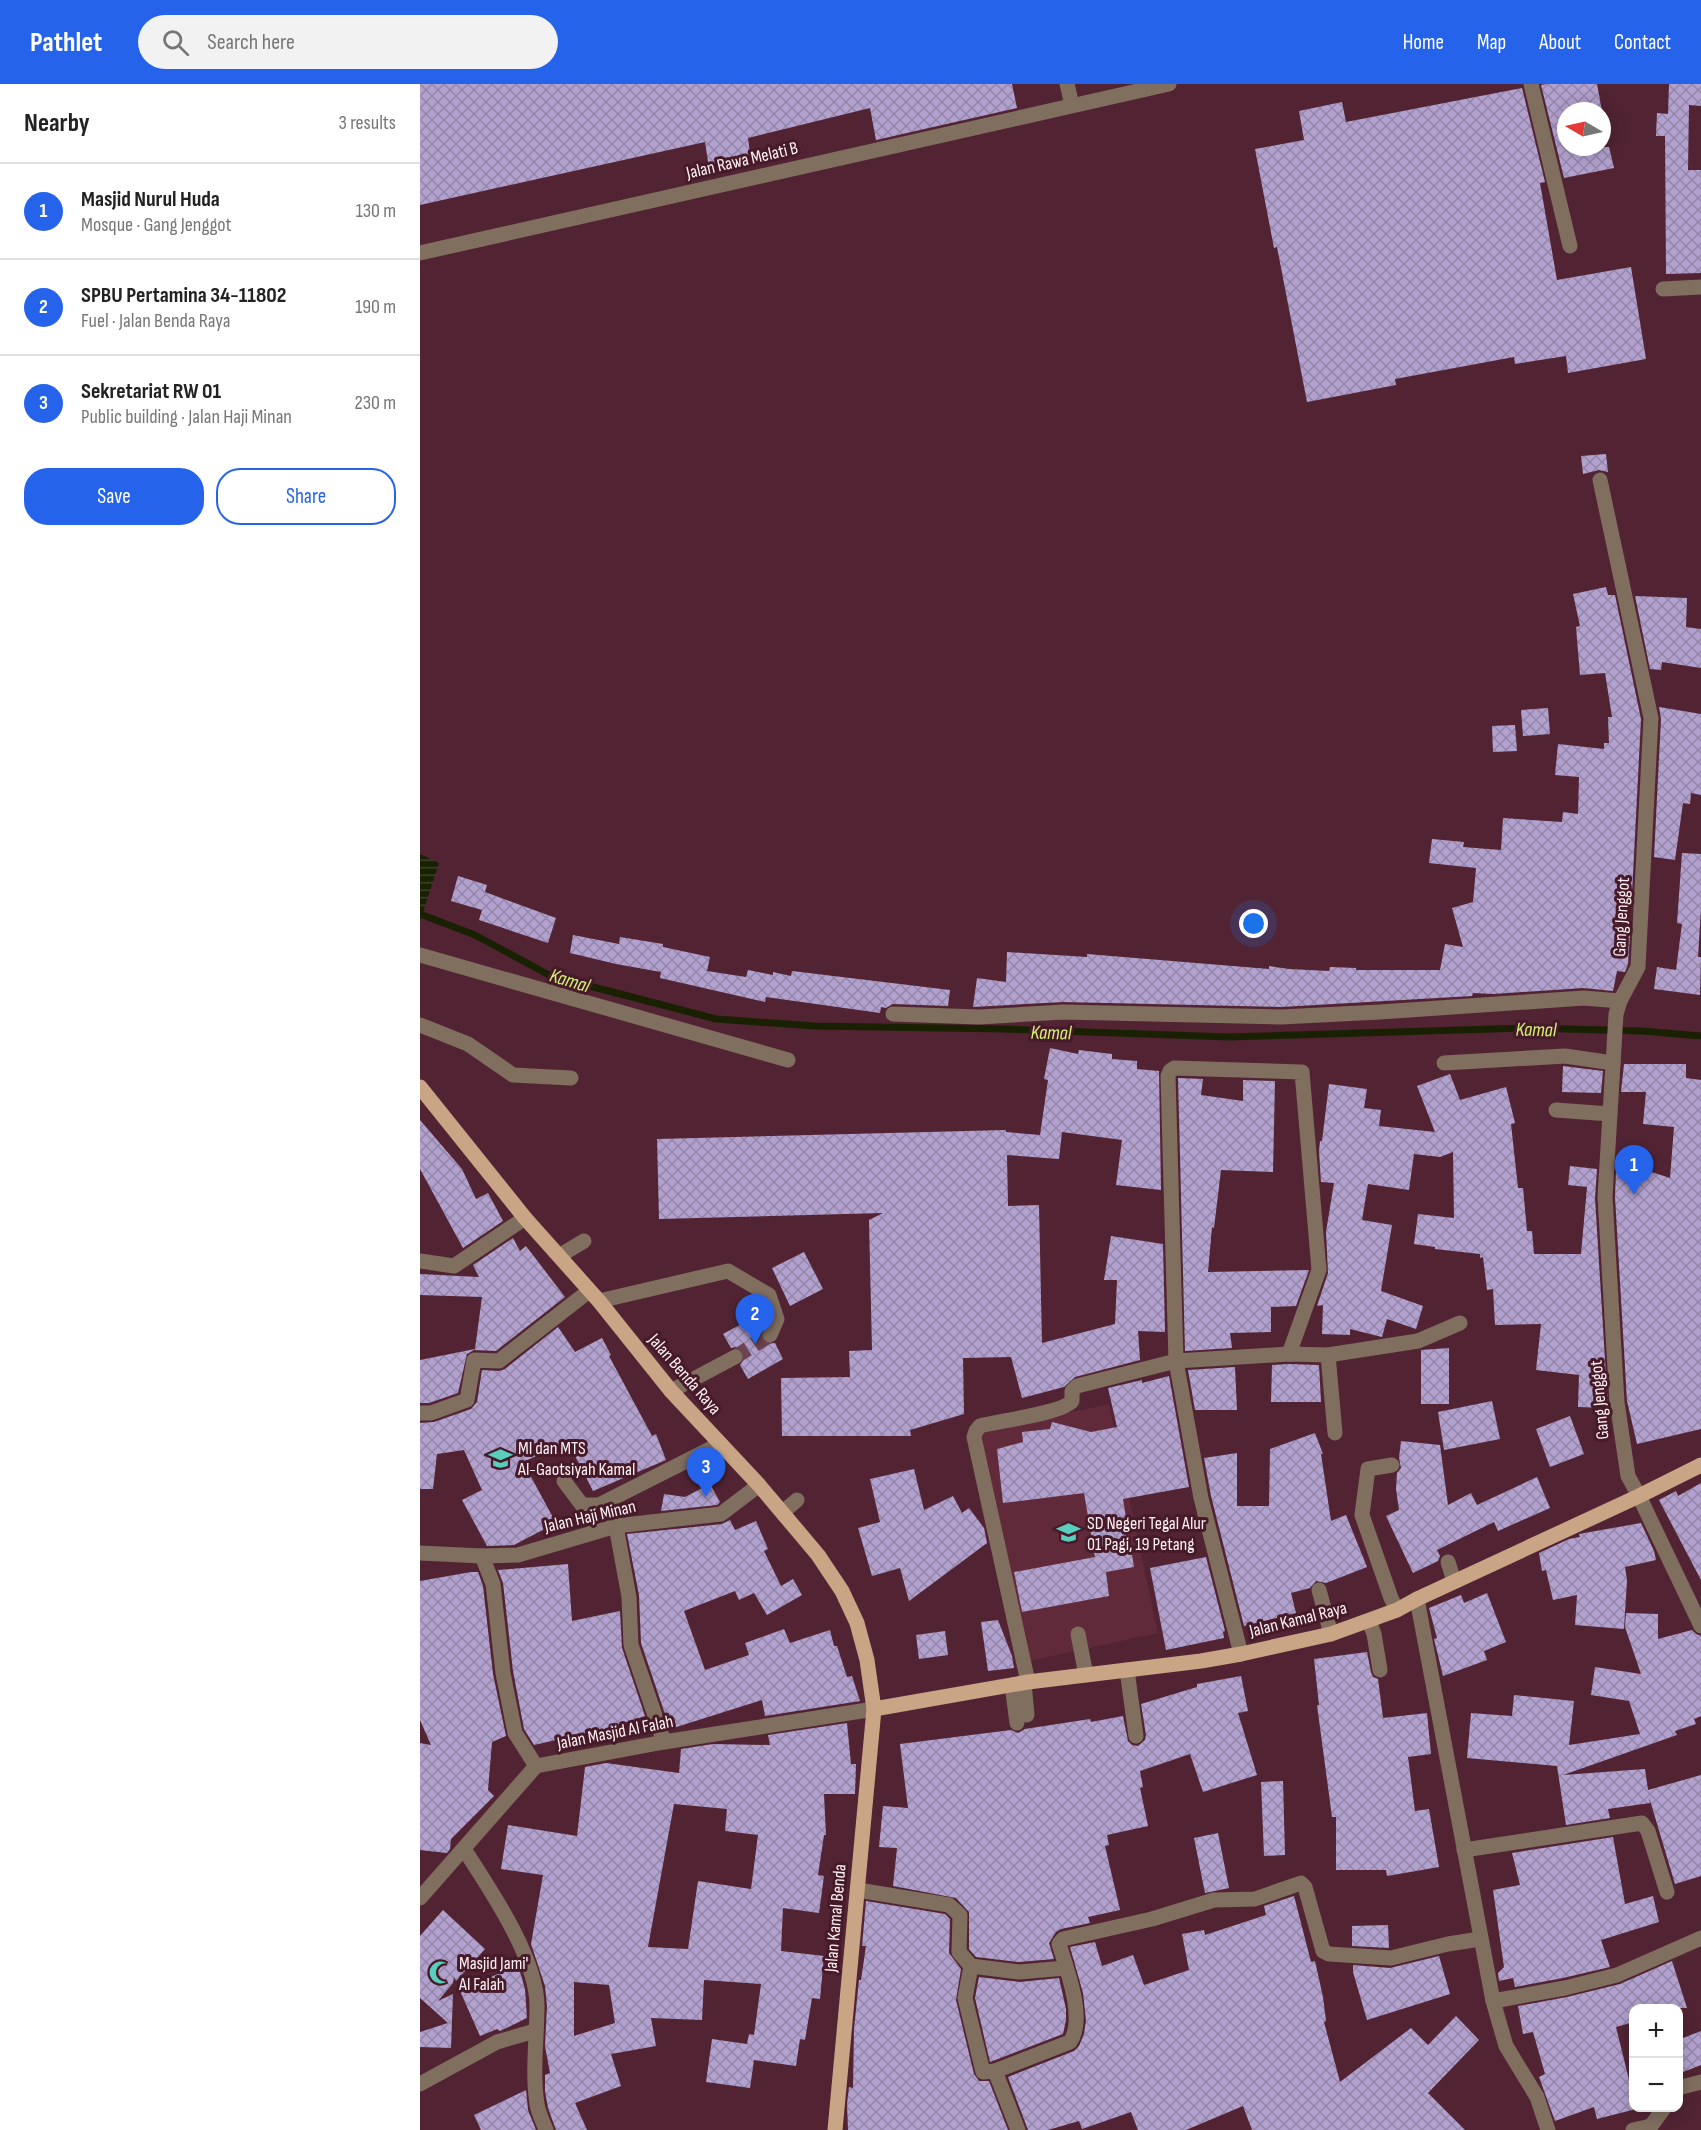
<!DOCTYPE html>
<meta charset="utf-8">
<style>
:root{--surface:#fff;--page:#f2f2f2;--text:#222;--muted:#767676;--line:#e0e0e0;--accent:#2563eb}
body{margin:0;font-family:"Sofia Sans Condensed",sans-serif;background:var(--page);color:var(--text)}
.controls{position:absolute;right:18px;bottom:18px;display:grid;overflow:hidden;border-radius:12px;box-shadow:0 3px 15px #0003}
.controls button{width:54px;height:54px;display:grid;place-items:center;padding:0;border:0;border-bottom:2px solid var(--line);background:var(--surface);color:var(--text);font:30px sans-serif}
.compass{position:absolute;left:1137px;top:18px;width:54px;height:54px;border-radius:50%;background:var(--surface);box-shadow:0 3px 15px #0003;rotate:279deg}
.you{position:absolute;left:834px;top:840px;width:21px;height:21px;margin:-15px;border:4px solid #fff;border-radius:50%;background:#1a73e8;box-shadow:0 0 0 9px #1a73e833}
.badge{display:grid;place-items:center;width:39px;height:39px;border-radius:50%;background:var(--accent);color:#fff;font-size:20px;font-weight:700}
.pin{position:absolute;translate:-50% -50px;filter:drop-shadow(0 2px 3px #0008)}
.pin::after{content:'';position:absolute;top:32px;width:21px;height:18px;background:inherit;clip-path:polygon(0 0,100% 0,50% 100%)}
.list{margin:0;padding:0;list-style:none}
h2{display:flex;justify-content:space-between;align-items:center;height:78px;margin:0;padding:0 24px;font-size:26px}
h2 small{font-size:20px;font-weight:400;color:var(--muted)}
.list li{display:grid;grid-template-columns:39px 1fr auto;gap:18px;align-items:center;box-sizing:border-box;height:96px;padding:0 24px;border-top:2px solid var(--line)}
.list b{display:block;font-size:22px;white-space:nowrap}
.list p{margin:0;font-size:20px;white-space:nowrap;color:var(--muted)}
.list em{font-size:20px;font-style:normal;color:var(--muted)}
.actions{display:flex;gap:12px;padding:18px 24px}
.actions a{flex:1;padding:14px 0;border:2px solid var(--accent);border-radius:24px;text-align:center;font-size:21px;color:var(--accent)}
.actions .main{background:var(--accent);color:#fff}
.icon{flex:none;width:33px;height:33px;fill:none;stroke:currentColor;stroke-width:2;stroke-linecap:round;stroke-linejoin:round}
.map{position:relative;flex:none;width:1281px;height:2046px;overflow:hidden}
header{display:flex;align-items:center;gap:36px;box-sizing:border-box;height:84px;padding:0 30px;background:var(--accent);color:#fff}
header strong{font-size:28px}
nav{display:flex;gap:33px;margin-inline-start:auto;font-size:21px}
.search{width:420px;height:54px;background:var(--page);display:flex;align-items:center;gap:15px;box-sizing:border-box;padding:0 21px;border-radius:33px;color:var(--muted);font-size:22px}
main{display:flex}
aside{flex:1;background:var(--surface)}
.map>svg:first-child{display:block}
.built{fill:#602a3b}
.water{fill:url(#water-rules)}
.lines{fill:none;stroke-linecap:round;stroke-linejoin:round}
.stream{stroke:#1a2103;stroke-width:7}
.building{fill:url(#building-cross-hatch);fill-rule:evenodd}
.minor-tunnel{stroke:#6c4350;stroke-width:15;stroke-dasharray:15 8;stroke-linecap:butt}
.minor{stroke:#806e5f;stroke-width:15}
.major{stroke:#c9a586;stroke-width:15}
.labels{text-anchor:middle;stroke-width:6;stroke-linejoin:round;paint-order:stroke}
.street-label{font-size:18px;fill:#fef1f4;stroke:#471a29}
.poi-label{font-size:18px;fill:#fef1f4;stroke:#471a29;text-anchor:start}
.water-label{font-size:20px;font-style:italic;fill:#d1f374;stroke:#471a29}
</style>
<header>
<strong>Pathlet</strong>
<div class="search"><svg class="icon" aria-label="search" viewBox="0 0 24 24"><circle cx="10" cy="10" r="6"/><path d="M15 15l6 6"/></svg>Search here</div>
<nav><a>Home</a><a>Map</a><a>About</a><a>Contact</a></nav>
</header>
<main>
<aside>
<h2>Nearby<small>3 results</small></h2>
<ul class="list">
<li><span class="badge">1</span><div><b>Masjid Nurul Huda</b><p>Mosque · Gang Jenggot</p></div><em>130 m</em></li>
<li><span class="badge">2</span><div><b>SPBU Pertamina 34-11802</b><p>Fuel · Jalan Benda Raya</p></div><em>190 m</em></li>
<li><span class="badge">3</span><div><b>Sekretariat RW 01</b><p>Public building · Jalan Haji Minan</p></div><em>230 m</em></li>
</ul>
<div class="actions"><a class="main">Save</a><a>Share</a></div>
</aside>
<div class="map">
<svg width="1281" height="2046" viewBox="0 0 1281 2046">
<defs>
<pattern id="water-rules" width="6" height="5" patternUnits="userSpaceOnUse" patternTransform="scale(1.5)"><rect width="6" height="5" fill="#1a2103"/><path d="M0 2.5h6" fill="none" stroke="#3c4228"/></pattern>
<pattern id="building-cross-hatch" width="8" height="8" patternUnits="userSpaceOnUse" patternTransform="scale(1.5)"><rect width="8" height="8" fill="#b2a0cf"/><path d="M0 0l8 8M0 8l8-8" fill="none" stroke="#9386a7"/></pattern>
</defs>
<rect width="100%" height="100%" fill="#522433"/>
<polygon class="built" points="689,1320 738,1549 609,1577 561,1348"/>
<polygon class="water" points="0,770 19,779 0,838"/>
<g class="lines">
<polyline class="stream" points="0,830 55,851 131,892 296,935 395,942 584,945 809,953 1107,944 1222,947 1281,952"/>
</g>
<g class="building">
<polygon points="0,0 592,0 597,24 456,56 450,24 328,54 331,77 289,84 285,58 0,121"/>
<polygon points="1127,0 1177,0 1182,27 1146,27 1146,63 1189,63 1194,84 1144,94 1121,1"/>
<polygon points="1249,0 1281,0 1281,22 1269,21 1268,86 1281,86 1281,189 1246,190 1245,52 1236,52 1237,29 1248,30"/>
<polygon points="1102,4 1125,98 1120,99 1137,196 1211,183 1226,275 1148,289 1146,272 1095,280 1094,273 975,295 976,301 887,318 857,163 854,164 835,65 884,56 879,27 922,18 926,38"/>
<polygon points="1186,370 1188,388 1179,386 1163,390 1161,372"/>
<polygon points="1186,503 1188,511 1195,511 1221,635 1212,810 1206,850 1210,850 1208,880 1205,888 1197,887 1193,907 1163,904 1073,910 1053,909 1052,912 861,923 643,918 553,923 557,894 586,898 587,868 667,873 667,870 849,885 849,882 869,885 909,887 910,883 936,884 936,886 1020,886 1025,860 1043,863 1032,824 1053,818 1056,784 1009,779 1012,755 1044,758 1043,763 1081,766 1083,734 1142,738 1143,728 1158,730 1159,693 1135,691 1138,660 1184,665 1184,659 1189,659 1188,633 1192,633 1185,589 1160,591 1156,543 1160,542 1153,510"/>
<polygon points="1215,512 1267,514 1266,543 1281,545 1281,584 1242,578 1241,586 1230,585"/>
<polygon points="1239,623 1281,630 1281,711 1271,709 1270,720 1263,719 1255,776 1234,773 1241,635"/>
<polygon points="1128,624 1130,650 1103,652 1101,626"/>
<polygon points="1095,641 1097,667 1073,668 1072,642"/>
<polygon points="1262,769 1281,770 1281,825 1278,873 1281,873 1280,911 1234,905 1237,883 1256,886 1262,840 1257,839"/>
<polygon points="38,792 67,801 65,808 136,834 128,859 59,836 62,826 31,817"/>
<polygon points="153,851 199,860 200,853 243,860 243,863 290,873 287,887 326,893 328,886 353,891 353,888 371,892 372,887 530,906 528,922 473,920 466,924 461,923 460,929 346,913 345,918 240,894 241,888 196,880 150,869"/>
<polygon points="630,964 658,970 659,966 692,970 692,975 717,977 717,985 739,987 741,1106 696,1101 702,1056 642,1048 639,1075 587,1071 588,1122 619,1121 622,1259 695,1240 697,1196 684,1196 691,1152 743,1160 745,1248 718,1247 720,1276 655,1293 644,1303 602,1314 591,1273 543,1274 544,1330 490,1346 491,1352 362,1352 361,1294 430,1293 429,1267 452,1266 449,1136 463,1129 239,1135 237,1055 586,1046 586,1048 620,1051 628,996 624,995"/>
<polygon points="1204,980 1266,980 1266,994 1281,996 1281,1345 1217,1360 1207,1317 1195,1113 1196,1087 1202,1088 1204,1079 1250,1094 1254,1043 1223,1040 1226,1008 1201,1008"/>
<polygon points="1143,982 1183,987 1181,1009 1142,1008"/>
<polygon points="1030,990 1040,1016 1086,1003 1095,1039 1091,1040 1098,1104 1103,1104 1107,1147 1112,1147 1114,1170 1161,1170 1167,1103 1148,1101 1150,1082 1177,1085 1175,1114 1188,1324 1158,1323 1159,1291 1116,1286 1121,1240 1075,1241 1073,1205 1067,1206 1063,1173 1060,1174 1060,1170 1015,1165 1015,1163 994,1160 998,1130 1034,1134 1033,1068 1020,1073 994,1070 989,1106 948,1100 942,1136 972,1141 961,1207 1003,1222 996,1245 967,1235 962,1253 930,1245 930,1251 902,1250 903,1221 897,1222 908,1189 906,1148 914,1099 901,1098 899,1067 900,1057 902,1057 909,1000 947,1005 944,1024 961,1026 959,1042 1015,1048 997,1002"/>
<polygon points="758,994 783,995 781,1011 823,1017 823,996 855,997 853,1088 801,1086 794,1144 792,1143 788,1188 889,1186 876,1222 851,1223 851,1248 810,1249 812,1264 765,1267"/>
<polygon points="0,1036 42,1085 56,1115 68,1109 83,1137 43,1164 0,1085"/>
<polygon points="93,1154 100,1167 106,1162 145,1213 76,1267 54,1266 47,1270 38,1309 9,1319 0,1319 0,1276 55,1265 62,1213 0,1211 0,1190 59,1193 53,1181"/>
<polygon points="384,1168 403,1205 370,1222 352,1184"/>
<polygon points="340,1230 345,1239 341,1248 342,1256 347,1260 355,1259 363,1275 328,1295 320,1281 325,1274 323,1268 316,1263 311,1264 303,1250"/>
<polygon points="138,1243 155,1268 182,1254 191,1271 189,1272 232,1352 236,1350 246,1376 173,1407 148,1358 103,1378 136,1439 94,1461 67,1462 42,1416 62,1406 44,1366 17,1370 13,1405 0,1405 0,1339 14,1338 51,1325 57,1318 62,1286 79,1287 85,1285"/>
<polygon points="1029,1264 1029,1320 1001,1320 1001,1266"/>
<polygon points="869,1280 899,1281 901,1318 851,1318 852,1281"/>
<polygon points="815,1283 817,1326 775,1326 768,1286"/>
<polygon points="749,1292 769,1403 703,1415 714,1483 686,1488 689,1512 602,1528 594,1488 675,1473 664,1409 583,1419 577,1365 603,1358 602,1348 630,1345 632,1338 671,1348 697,1343 688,1304 722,1296 722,1299"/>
<polygon points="1072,1317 1080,1355 1024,1366 1018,1328"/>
<polygon points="1150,1332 1164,1370 1130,1383 1116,1345"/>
<polygon points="895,1349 903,1370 901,1370 911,1437 926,1431 947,1483 906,1499 896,1497 890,1504 871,1509 876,1529 824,1542 791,1412 784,1374 817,1369 817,1422 849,1422 850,1365"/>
<polygon points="981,1357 1020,1361 1028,1421 1051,1409 1057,1421 1117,1393 1130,1424 1078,1447 1074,1438 1017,1466 1020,1472 1018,1477 993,1489 966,1432 979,1426 976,1405 977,1389 981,1384 979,1374"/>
<polygon points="494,1385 504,1426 533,1412 542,1429 549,1424 564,1444 567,1459 489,1517 480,1484 452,1492 438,1444 460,1438 450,1395"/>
<polygon points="1281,1399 1281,1496 1239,1416 1256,1407 1258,1412"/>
<polygon points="290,1400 300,1418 297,1421 241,1427 244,1410 265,1413"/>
<polygon points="310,1436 315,1446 336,1437 348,1465 344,1467 361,1502 373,1495 382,1511 347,1531 334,1509 319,1516 315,1507 264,1527 285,1586 329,1571 325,1559 364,1545 370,1559 410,1546 414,1562 417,1562 427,1593 432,1592 440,1617 345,1632 342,1616 250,1645 221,1559 219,1511 207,1450 302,1440"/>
<polygon points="1221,1439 1234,1467 1236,1476 1205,1483 1207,1496 1204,1545 1155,1541 1157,1511 1133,1516 1126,1486 1122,1487 1119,1469 1149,1455 1160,1453 1159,1450"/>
<polygon points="786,1473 805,1547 803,1548 804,1554 746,1566 730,1484"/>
<polygon points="148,1480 152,1537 200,1527 202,1564 225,1632 170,1650 171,1648 114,1661 104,1645 93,1587 83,1499 78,1486"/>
<polygon points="51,1488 58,1488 63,1502 73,1590 86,1652 72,1658 68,1706 74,1712 31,1755 30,1765 27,1769 0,1766 0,1659 11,1661 0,1636 0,1497"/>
<polygon points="1067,1509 1086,1558 1064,1567 1067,1576 1023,1592 1014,1555 1017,1554 1009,1524 1041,1511 1044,1519"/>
<polygon points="1206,1529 1238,1530 1238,1555 1272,1546 1276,1550 1281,1552 1281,1632 1274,1635 1276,1640 1255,1647 1257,1651 1143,1691 1225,1685 1228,1706 1281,1691 1281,1792 1255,1800 1229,1713 1230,1719 1188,1725 1190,1734 1146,1741 1137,1682 1047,1674 1051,1629 1092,1632 1094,1611 1154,1617 1149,1661 1220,1650 1209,1617 1171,1611 1175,1583 1221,1590 1205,1543"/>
<polygon points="578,1536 592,1572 594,1584 568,1587 561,1538"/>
<polygon points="525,1547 528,1571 499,1575 496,1551"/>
<polygon points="947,1568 951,1588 953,1593 958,1595 963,1634 1007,1629 1011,1670 988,1673 995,1727 1009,1725 1019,1783 967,1792 966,1786 916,1786 916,1733 912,1733 897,1621 899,1621 894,1575"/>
<polygon points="821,1592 828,1627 818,1629 837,1691 783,1708 770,1670 720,1687 723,1703 720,1704 728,1742 687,1751 689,1761 685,1762 700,1826 668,1833 670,1839 641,1845 636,1848 629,1859 634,1875 599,1878 556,1873 549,1865 549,1828 536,1814 473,1802 477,1764 459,1763 463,1722 488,1724 480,1660 591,1646 598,1649 605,1645 670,1635 671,1638 703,1632 708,1657 712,1661 718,1662 725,1656 726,1651 721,1620 777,1603 777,1600"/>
<path d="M427 1639 431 1680H436L435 1710H404L406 1751H404L398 1791 404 1792 399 1829 363 1824 361 1867 404 1872 400 1915 392 1914 385 1956 380 1955 376 1982 334 1976 330 2004 286 1998 292 1955 327 1960 329 1950 334 1951 341 1900 284 1896 282 1936 231 1934 236 1962 191 1970 201 2002 155 2019 167 2046H136L128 2024 125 2007V1991L130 1989 125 1962 127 1922 125 1902 111 1860 123 1791 81 1785 88 1741 157 1752 165 1683 186 1679 259 1689 261 1665 293 1660 350 1661 348 1651ZM254 1720 307 1725 305 1747 338 1751 331 1805 278 1797 268 1865 228 1863ZM154 1898 189 1901 195 1939 154 1952Z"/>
<polygon points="863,1697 865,1771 844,1772 841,1698"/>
<polygon points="798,1749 809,1804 785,1809 774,1754"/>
<polygon points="1193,1753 1205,1820 1233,1812 1239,1838 1181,1856 1190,1883 1143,1894 1095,1903 1093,1894 1079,1897 1078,1889 1084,1883 1073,1806 1100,1801 1092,1769"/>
<polygon points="874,1812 891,1878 895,1877 903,1913 906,1937 904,1938 920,1998 991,1944 1008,1961 1036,1932 1059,1956 1008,2009 1045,2046 832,2046 823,2022 766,2046 718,2046 711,2028 662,2045 659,2037 628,2046 608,2046 588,1993 654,1967 659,1962 664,1950 666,1936 663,1909 650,1863 675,1858 682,1882 713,1871 724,1901 769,1886 762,1850 784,1846 785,1851 846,1831 844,1822"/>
<polygon points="446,1817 525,1830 530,1835 529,1869 541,1885 536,1916 554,1990 559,1997 569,1997 588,2046 428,2046 427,2020 429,2003 433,2004 434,1945 439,1896 441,1896 446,1862 442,1862"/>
<polygon points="23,1826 65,1865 36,1897 34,1893 33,1899 18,1917 33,1910 31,1964 0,1963 0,1948 28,1939 0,1914 0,1852"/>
<polygon points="968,1841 969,1864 932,1862 932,1842"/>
<polygon points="1019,1872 1030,1910 947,1936 933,1888 933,1881 970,1884"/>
<polygon points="1252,1877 1267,1924 1214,1924 1214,1938 1196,1943 1214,2016 1214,2024 1216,2025 1177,2035 1174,2023 1135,2037 1119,1993 1125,1990 1113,1948 1103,1950 1098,1922 1147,1913 1200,1900"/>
<polygon points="98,1881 105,1905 107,1934 80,1947 77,1945 60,1952 40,1907"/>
<polygon points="559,1893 600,1898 639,1894 646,1925 646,1936 643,1950 570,1978 555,1914"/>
<polygon points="1281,1947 1281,1981 1258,1990 1258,1956"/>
<polygon points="106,2006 108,2026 116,2046 61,2046 54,2031"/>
</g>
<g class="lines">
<polyline class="minor-tunnel" points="315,1273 350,1251"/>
<g class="minor">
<polyline points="647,0 652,21"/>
<polyline points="1111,0 1150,162"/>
<polyline points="0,169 749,0"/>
<polyline points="1243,205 1281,203"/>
<polyline points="1180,396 1231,634 1218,883 1200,917 1196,930 1185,1113 1197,1318 1208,1392 1219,1412 1281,1542"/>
<polyline points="0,871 368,976"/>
<polyline points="473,930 559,933 643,928 861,933 960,928 1164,914 1200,917"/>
<polyline points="0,941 48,960 93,991 151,994"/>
<polyline points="1024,979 1145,972 1193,979"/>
<polyline points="1136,1026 1190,1030"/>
<polyline points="139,1172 164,1157"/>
<polyline points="0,1177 34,1182 105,1134"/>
<polyline points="179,1217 308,1187 349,1211 357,1235 350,1251"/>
<polyline points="908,1271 915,1349"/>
<polyline points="251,1307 315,1273"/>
<polyline points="0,1329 11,1329 47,1316 54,1276 79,1277 169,1207"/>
<polyline points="972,1381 948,1385 942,1431 971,1514 977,1526"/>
<polyline points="144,1397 162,1421 179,1421 300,1360"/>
<polyline points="363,1428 377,1416"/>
<polyline points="196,1442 209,1513 211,1561 244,1658"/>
<polyline points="0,1469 62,1472 98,1471 196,1442 301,1430 339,1401"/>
<polyline points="62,1472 73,1500 83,1589 95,1649 116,1682"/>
<polyline points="1028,1478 1034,1497"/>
<polyline points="899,1506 911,1550"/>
<polyline points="997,1515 1073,1917 1086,1962 1117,2013 1128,2046"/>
<polyline points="949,1537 954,1550 960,1586"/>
<polyline points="658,1550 666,1591"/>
<polyline points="821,1570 781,1414 756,1277 748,992 750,987 754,984 882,988 899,1186 869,1270"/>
<polyline points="707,1586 716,1652"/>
<path d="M608 1598 554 1353 556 1347 560 1342C578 1337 643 1329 652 1317V1307L657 1302 756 1277 869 1270 908 1271 998 1257 1040 1239"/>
<polyline points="604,1599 607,1631"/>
<polyline points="592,1601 597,1639"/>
<path d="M44 1765C70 1805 117 1874 117 1922 117 1953 112 1989 117 2020 118 2028 123 2038 126 2046"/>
<polyline points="1044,1766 1222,1739 1228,1747 1247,1808"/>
<polyline points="438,1806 529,1821 540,1831 539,1868 551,1882 599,1888 646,1884"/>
<polyline points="0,1814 116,1682 244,1658 454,1625"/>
<polyline points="551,1882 545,1914 563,1988 575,1987 598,2046"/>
<polyline points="1073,1917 1145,1904 1197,1891 1281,1854"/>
<path d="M575 1987 650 1958C666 1935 647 1886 639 1860L643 1855 732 1835 794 1816 835 1815 881 1799 885 1803 903 1867 909 1870 971 1874 1028 1860 1060 1855"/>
<polyline points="0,2000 77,1958 115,1947"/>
<polyline points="1258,2004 1281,1998"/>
<polyline points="1213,2046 1231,2042 1244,2024"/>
</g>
<g class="major">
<polyline points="0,1003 105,1134 179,1217 251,1307 339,1401 398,1471 422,1507 437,1539 447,1576 454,1625 415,2046"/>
<polyline points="454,1625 608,1598 781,1577 821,1570 911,1550 977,1526 997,1515 1219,1412 1281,1381"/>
</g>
</g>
<defs>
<symbol id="school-bare" viewBox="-9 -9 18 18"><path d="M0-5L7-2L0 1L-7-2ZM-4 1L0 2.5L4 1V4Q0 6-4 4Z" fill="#5acebd" stroke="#471a29" stroke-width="2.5" paint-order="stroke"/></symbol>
<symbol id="mosque-bare" viewBox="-9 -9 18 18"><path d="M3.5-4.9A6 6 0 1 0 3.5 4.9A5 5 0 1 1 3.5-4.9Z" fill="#5acebd" stroke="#471a29" stroke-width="2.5" paint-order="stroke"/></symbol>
</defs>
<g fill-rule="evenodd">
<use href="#school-bare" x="64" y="1358" width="33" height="33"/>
<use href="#school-bare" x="632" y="1432" width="33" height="33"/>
<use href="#mosque-bare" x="4" y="1872" width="33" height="33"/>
</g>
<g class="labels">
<g class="street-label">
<text transform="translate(322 76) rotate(-13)" y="6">Jalan Rawa Melati B</text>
<text transform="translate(1201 833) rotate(-87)" y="6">Gang Jenggot</text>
<text transform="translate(265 1290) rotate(49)" y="6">Jalan Benda Raya</text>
<text transform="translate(1179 1316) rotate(-95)" y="6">Gang Jenggot</text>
<text transform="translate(170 1432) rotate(-13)" y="6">Jalan Haji Minan</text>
<text transform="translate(878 1535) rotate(-14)" y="6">Jalan Kamal Raya</text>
<text transform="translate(195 1648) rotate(-11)" y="6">Jalan Masjid Al Falah</text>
<text transform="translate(415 1834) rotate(-85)" y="6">Jalan Kamal Benda</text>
</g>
<g class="poi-label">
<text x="98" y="1370">MI dan MTS<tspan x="98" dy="21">Al-Gaotsiyah Kamal</tspan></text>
<text x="667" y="1445">SD Negeri Tegal Alur<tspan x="667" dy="21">01 Pagi, 19 Petang</tspan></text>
<text x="39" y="1885">Masjid Jami'<tspan x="39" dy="21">Al Falah</tspan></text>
</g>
<g class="water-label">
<text transform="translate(150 896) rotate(17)" y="7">Kamal</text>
<text transform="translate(1116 945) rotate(1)" y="7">Kamal</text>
<text transform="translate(631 948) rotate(1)" y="7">Kamal</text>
</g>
</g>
</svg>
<div class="controls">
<button>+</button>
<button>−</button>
</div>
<svg class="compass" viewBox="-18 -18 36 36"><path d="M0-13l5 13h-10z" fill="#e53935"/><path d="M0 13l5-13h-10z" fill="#767676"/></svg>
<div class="you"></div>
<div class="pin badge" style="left:1214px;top:1111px">1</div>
<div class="pin badge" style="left:335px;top:1260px">2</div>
<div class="pin badge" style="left:286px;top:1413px">3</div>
</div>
</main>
